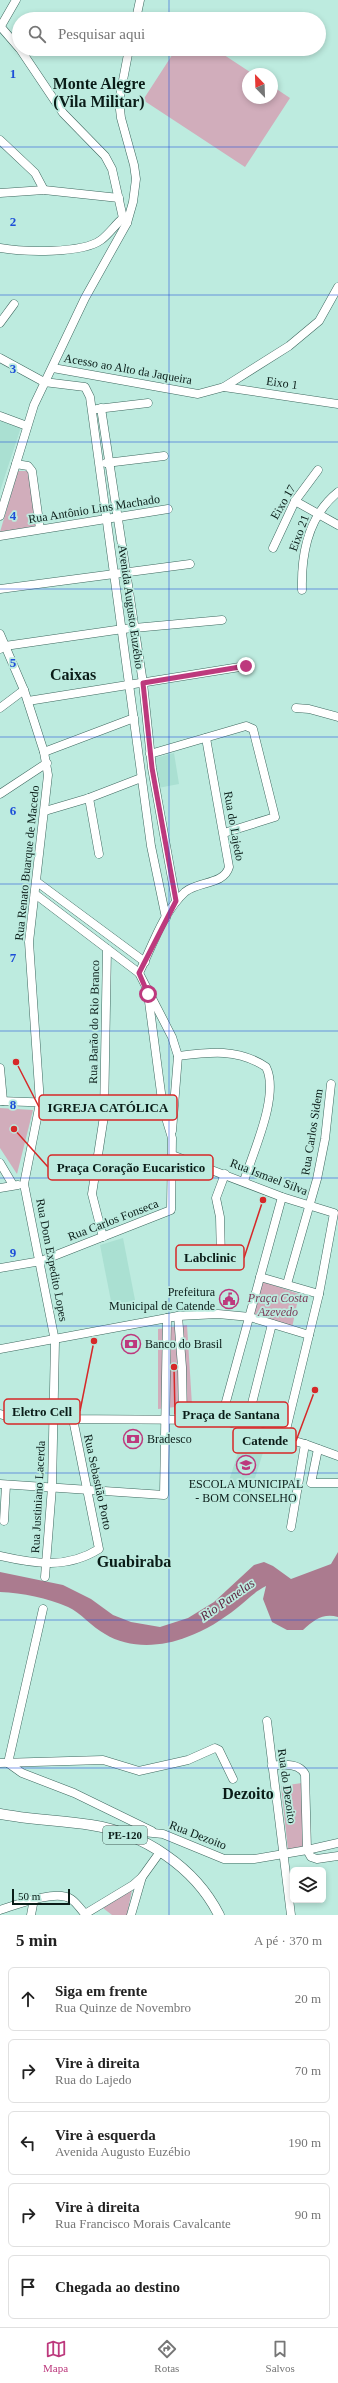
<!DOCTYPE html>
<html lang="pt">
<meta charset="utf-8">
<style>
:root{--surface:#fff;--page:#f2f2f2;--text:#222;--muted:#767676;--line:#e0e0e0;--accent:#bd397d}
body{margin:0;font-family:Georgia,serif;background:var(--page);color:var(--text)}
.controls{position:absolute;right:12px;bottom:12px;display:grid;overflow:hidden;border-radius:6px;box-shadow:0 2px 6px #0003}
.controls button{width:36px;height:36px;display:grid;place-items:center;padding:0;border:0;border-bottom:1px solid var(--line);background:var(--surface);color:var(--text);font:20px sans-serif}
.compass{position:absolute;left:242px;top:68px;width:36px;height:36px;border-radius:50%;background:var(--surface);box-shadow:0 2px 6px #0003;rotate:337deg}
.scale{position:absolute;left:12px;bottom:10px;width:58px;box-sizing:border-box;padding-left:4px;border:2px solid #0a1c18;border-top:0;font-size:11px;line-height:14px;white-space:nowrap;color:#0a1c18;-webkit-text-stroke:3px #bdebdf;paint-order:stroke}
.stop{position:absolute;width:12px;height:12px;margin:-9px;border:3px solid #bd397d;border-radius:50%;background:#fff}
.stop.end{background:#bd397d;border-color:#fff;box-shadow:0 1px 4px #0008}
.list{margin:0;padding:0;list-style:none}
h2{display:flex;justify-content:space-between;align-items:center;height:52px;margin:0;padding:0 16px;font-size:17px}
h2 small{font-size:13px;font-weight:400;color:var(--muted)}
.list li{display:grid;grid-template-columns:26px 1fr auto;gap:12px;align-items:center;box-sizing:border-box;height:64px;margin:0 8px 8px;padding:0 8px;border:1px solid var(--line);border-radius:6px}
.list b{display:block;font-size:15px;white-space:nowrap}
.list p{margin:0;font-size:13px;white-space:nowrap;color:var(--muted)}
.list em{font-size:13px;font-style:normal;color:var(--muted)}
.icon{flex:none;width:22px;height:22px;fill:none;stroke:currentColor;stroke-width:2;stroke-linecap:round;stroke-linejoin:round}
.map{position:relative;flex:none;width:338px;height:1915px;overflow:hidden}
.search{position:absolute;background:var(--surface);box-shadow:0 2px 6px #0003;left:12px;right:12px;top:12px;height:44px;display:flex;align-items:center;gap:10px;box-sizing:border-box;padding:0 14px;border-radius:22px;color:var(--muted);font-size:15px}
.sheet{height:412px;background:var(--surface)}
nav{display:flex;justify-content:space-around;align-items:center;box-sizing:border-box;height:56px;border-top:1px solid var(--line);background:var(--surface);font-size:11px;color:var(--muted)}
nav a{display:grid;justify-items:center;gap:2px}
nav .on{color:var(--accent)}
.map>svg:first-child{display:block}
.built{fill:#aae0d2}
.green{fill:#d1adbb}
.water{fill:#ab7b8f}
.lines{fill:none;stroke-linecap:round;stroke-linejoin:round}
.minor-casing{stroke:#3e685f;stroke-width:9}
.major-casing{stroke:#3e685f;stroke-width:11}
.minor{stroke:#fff;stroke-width:8}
.major{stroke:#fff;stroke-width:10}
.route{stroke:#bd397d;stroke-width:5}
.grid{fill:none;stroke:#1d4ed8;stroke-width:1;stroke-opacity:0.55}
.labels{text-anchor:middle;stroke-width:3.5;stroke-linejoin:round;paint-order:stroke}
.shield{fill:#bdebdf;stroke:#405a54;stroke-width:1}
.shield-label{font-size:11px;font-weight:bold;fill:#0a1c18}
.street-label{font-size:12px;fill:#0a1c18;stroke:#bdebdf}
.poi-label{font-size:12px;fill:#0a1c18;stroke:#bdebdf;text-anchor:start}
.park-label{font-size:12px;font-style:italic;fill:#7b3c59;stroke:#bdebdf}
.water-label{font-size:13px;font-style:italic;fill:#5b1f3d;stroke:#bdebdf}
.district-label{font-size:16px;font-weight:bold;fill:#0a1c18;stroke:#bdebdf}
.grid-label{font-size:13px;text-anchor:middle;font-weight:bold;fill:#1d4ed8;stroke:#bdebdf;stroke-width:3.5;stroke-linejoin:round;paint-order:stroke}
.leader{fill:none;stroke:#d62828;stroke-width:1.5}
.callout-dot{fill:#d62828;stroke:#bdebdf;stroke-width:1.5}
.callout{fill:#bdebdf;stroke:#d62828;stroke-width:1.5}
.callout-label{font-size:13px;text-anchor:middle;font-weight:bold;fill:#0a1c18}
</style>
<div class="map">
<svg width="338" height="1915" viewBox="0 0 338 1915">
<rect width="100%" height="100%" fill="#bdebdf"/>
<g class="built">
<polygon points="0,420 21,427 0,491"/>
<polygon points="174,753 179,784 158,788 155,758"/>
<polygon points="123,1238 135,1300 112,1306 100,1245"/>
<polygon points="243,1437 266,1443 250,1494 227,1487"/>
</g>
<g class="green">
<polygon points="176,49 215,49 253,74 248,74 248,98 272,98 272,86 290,98 245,167 143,100"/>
<polygon points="18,471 28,471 36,526 0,532"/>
<polygon points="0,1108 33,1110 17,1174 0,1148"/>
<polygon points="262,1281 299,1294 292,1328 252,1316"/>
<polygon points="187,1325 192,1405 158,1409 158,1329"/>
<polygon points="302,1783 305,1849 288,1850 281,1786"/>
<polygon points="132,1890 127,1915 112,1915 103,1908"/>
</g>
<path class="water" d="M338 1552V1617C323 1613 314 1620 303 1630H287L272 1622 263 1599 266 1586C254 1592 247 1600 237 1608 222 1620 206 1630 187 1637 162 1647 129 1649 105 1634 92 1627 81 1613 68 1607 47 1598 23 1593 0 1592V1572L63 1585 91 1599 113 1615 131 1622 160 1627 188 1618 214 1602 254 1565 264 1562 273 1566 291 1579 331 1564Z"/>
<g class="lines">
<defs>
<g id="minor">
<polyline points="136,19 140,0"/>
<polyline points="0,26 19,48"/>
<polyline points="1,26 16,0"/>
<polyline points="20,49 63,113 105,156 112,169 123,218 127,223"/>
<polyline points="0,140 35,173 44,190"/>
<polyline points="0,193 44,190 119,198"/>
<path d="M0 248C23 252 82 254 101 240 109 234 115 225 123 218"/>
<polyline points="0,323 14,304"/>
<polyline points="0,358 44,382 85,387 90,397 151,846 166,918"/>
<polyline points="53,368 198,394 224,387 289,346 319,321 338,287"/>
<polyline points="224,387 338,404"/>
<polyline points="101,408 143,683 152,768 176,901"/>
<polyline points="97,409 148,403"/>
<polyline points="0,416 27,426"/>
<polyline points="106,463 164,456"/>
<polyline points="16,464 28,466 32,471 40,529"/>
<polyline points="295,501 338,525"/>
<polyline points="0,516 34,405 85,298 127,223 133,202 136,179 134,165 121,118 119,101 129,49"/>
<polyline points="0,536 168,509"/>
<polyline points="273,548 295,501 318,470"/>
<polyline points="0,589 190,564"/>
<path d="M302 590C301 553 308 516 338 492"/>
<polyline points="0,634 24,690 44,752 48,775 29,942 40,1103 24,1184 55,1341 52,1487 45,1577"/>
<polyline points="0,649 5,646 123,629 222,620"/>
<polyline points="28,701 246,666"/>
<polyline points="0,708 24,690"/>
<polyline points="296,708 309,709 338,717"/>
<polyline points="44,752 134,718"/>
<polyline points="150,754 246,726 253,729 275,817 224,833"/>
<polyline points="0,794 47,763"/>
<polyline points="89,798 99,854"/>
<polyline points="45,811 89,798 141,778"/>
<polyline points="37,882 145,962"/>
<polyline points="35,894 139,973 172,1037 178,1056 172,1131"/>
<path d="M139 973C152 947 163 912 185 892 198 881 224 885 229 867L206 738"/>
<path d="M178 1056C209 1052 238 1048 266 1067 280 1095 253 1152 244 1181"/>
<polyline points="0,1068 3,1101"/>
<polyline points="0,1101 167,1107"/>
<polyline points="172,1155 282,1197 334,1213 319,1294 284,1438"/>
<polyline points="0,1163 13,1185"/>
<polyline points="0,1188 18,1185"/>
<polyline points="103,1237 92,1194 104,1116 107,949"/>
<polyline points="221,1259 220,1217 216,1198 225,1174"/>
<polyline points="0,1268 41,1261 171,1210 172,1138 163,1108 148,994"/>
<polyline points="260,1277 319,1294"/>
<polyline points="287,1284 317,1179 325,1139 331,1084"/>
<polyline points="178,1316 182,1367 183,1420"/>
<polyline points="0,1349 178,1316 218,1314 250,1317 309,1335"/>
<polyline points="0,1414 9,1417 55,1419 221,1420 305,1444 338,1456"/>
<polyline points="221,1420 282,1197"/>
<polyline points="246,1427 272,1324"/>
<polyline points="318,1449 311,1483 338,1483"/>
<polyline points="0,1484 164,1495 167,1318"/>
<polyline points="4,1521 6,1485"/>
<polyline points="291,1527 305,1444"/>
<path d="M0 1556C35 1564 67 1569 99 1549L73 1419"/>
<polyline points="267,1721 291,1915"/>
<polyline points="0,1763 103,1760 139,1771 188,1760 215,1748 219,1750 233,1779"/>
<polyline points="8,1763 22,1773 74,1793 152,1831"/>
<polyline points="8,1763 43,1609"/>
<path d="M272 1766C283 1764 299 1763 305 1774L307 1850 338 1843"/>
<polyline points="126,1836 143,1832 163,1834 224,1859 254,1859 307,1850 311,1857 317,1859 338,1856"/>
<path d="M0 1910C16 1905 56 1889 71 1899 77 1903 81 1910 86 1915"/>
<polyline points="85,1914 133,1885 142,1877 160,1852"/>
<polyline points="31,1915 34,1899"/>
<polyline points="131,1915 142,1877"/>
</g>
<path id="major" d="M0 1814C30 1820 61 1820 91 1825 143 1833 195 1867 219 1915"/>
</defs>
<use href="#minor" class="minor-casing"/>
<use href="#major" class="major-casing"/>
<use href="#minor" class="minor"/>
<use href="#major" class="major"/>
</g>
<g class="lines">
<polyline class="route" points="148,994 139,973 176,901 152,768 143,683 246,666"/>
</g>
<path class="grid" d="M169 0V19M169 49V1915M0 147H338M0 295H338M0 442H338M0 589H338M0 737H338M0 884H338M0 1031H338M0 1178H338M0 1326H338M0 1473H338M0 1620H338M0 1768H338"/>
<defs>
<symbol id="civic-ring" viewBox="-11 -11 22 22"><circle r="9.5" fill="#bdebdf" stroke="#bd397d" stroke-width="1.5"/><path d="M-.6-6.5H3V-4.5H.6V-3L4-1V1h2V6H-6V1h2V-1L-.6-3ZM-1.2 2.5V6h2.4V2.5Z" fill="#bd397d"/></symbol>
<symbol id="bank-ring" viewBox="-11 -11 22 22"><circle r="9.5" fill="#bdebdf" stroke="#bd397d" stroke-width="1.5"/><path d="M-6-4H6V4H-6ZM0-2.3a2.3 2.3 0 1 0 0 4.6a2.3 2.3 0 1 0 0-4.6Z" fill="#bd397d"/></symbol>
<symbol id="school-ring" viewBox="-11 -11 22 22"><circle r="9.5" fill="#bdebdf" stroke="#bd397d" stroke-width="1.5"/><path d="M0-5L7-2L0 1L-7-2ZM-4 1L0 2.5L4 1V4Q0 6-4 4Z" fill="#bd397d"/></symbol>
</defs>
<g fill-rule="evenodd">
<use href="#civic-ring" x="218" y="1288" width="22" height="22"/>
<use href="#bank-ring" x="120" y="1333" width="22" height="22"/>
<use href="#bank-ring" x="122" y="1428" width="22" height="22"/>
<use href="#school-ring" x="235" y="1454" width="22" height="22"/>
</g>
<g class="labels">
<rect class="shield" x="103" y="1826" width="44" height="18" rx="3"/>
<g class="shield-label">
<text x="125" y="1839">PE-120</text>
</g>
<g class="street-label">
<text transform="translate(128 369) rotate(10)" y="4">Acesso ao Alto da Jaqueira</text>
<text transform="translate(282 383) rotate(8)" y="4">Eixo 1</text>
<text transform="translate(283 502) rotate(-60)" y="4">Eixo 17</text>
<text transform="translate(94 509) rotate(-9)" y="4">Rua Antônio Lins Machado</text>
<text transform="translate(299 533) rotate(-70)" y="4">Eixo 21</text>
<text transform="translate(131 607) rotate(82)" y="4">Avenida Augusto Euzébio</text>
<text transform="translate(234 826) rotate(80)" y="4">Rua do Lajedo</text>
<text transform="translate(27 863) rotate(-84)" y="4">Rua Renato Buarque de Macedo</text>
<text transform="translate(94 1022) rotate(-89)" y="4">Rua Barão do Rio Branco</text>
<text transform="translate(312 1132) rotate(-81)" y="4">Rua Carlos Sidem</text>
<text transform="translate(269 1177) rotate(21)" y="4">Rua Ismael Silva</text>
<text transform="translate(113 1220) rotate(-21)" y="4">Rua Carlos Fonseca</text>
<text transform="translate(52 1260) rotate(79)" y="4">Rua Dom Expedito Lopes</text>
<text transform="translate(98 1482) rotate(78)" y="4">Rua Sebastião Porto</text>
<text transform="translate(38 1497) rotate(-87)" y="4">Rua Justiniano Lacerda</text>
<text transform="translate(287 1786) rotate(82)" y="4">Rua do Dezoito</text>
<text transform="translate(198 1835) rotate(21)" y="4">Rua Dezoito</text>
</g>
<g class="poi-label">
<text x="215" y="1296" text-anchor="end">Prefeitura<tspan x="215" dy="14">Municipal de Catende</tspan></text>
<text x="145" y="1348">Banco do Brasil</text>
<text x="147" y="1443">Bradesco</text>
<text x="246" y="1488" text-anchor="middle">ESCOLA MUNICIPAL<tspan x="246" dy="14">- BOM CONSELHO</tspan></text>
</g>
<g class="park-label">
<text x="278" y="1302">Praça Costa<tspan x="278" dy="14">Azevedo</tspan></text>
</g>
<g class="water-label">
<text transform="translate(227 1599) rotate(-35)" y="5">Rio Panelas</text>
</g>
<g class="district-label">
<text x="99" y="89">Monte Alegre<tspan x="99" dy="18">(Vila Militar)</tspan></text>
<text x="73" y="680">Caixas</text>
<text x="134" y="1567">Guabiraba</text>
<text x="248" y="1799">Dezoito</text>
</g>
</g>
<g class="grid-label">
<text x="13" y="78">1</text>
<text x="13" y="226">2</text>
<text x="13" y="373">3</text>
<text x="13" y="520">4</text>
<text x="13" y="667">5</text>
<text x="13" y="815">6</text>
<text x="13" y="962">7</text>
<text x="13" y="1109">8</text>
<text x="13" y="1257">9</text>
</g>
<path class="leader" d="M16 1062L39 1107M14 1129L48 1167M263 1200L244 1258M94 1341L80 1411M174 1367L175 1414M315 1390L296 1441"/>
<g class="callout-dot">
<circle cx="16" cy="1062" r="4"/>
<circle cx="14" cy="1129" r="4"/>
<circle cx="263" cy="1200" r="4"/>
<circle cx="94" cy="1341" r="4"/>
<circle cx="174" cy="1367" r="4"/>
<circle cx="315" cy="1390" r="4"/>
</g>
<g class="callout">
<rect x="39" y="1095" width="138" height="25" rx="4"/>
<rect x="48" y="1155" width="165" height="25" rx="4"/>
<rect x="176" y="1245" width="68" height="25" rx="4"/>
<rect x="4" y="1399" width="76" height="25" rx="4"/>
<rect x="175" y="1402" width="113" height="25" rx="4"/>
<rect x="233" y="1428" width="63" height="25" rx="4"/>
</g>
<g class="callout-label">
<text x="108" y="1112">IGREJA CATÓLICA</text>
<text x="131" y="1172">Praça Coração Eucaristico</text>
<text x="210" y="1262">Labclinic</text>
<text x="42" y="1416">Eletro Cell</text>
<text x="231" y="1419">Praça de Santana</text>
<text x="265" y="1445">Catende</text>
</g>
</svg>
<div class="controls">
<button><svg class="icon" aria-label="layers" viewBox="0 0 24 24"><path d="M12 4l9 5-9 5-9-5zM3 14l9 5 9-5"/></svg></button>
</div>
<svg class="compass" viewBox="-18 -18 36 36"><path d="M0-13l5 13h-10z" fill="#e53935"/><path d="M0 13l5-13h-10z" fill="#767676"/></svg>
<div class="scale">50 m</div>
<div class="stop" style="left:148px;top:994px"></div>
<div class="stop end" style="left:246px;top:666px"></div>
<div class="search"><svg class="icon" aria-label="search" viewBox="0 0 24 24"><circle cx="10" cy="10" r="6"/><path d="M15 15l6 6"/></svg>Pesquisar aqui</div>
</div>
<section class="sheet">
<h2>5 min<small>A pé · 370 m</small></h2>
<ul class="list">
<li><svg class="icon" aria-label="ahead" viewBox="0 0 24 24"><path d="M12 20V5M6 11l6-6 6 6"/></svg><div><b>Siga em frente</b><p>Rua Quinze de Novembro</p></div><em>20 m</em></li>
<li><svg class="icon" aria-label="right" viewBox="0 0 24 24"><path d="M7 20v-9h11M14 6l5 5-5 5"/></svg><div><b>Vire à direita</b><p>Rua do Lajedo</p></div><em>70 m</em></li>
<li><svg class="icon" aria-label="left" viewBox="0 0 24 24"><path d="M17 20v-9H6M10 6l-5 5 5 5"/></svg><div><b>Vire à esquerda</b><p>Avenida Augusto Euzébio</p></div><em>190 m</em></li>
<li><svg class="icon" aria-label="right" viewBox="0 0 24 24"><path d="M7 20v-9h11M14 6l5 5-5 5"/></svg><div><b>Vire à direita</b><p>Rua Francisco Morais Cavalcante</p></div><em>90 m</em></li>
<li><svg class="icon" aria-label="arrive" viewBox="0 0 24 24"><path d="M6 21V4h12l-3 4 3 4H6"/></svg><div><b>Chegada ao destino</b></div></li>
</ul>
</section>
<nav>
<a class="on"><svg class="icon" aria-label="map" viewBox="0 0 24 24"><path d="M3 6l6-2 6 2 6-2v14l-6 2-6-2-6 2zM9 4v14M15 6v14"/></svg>Mapa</a>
<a><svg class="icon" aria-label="directions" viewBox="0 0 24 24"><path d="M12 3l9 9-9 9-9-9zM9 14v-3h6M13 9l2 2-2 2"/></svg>Rotas</a>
<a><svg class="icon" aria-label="saved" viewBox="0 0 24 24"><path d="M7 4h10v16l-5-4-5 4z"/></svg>Salvos</a>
</nav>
